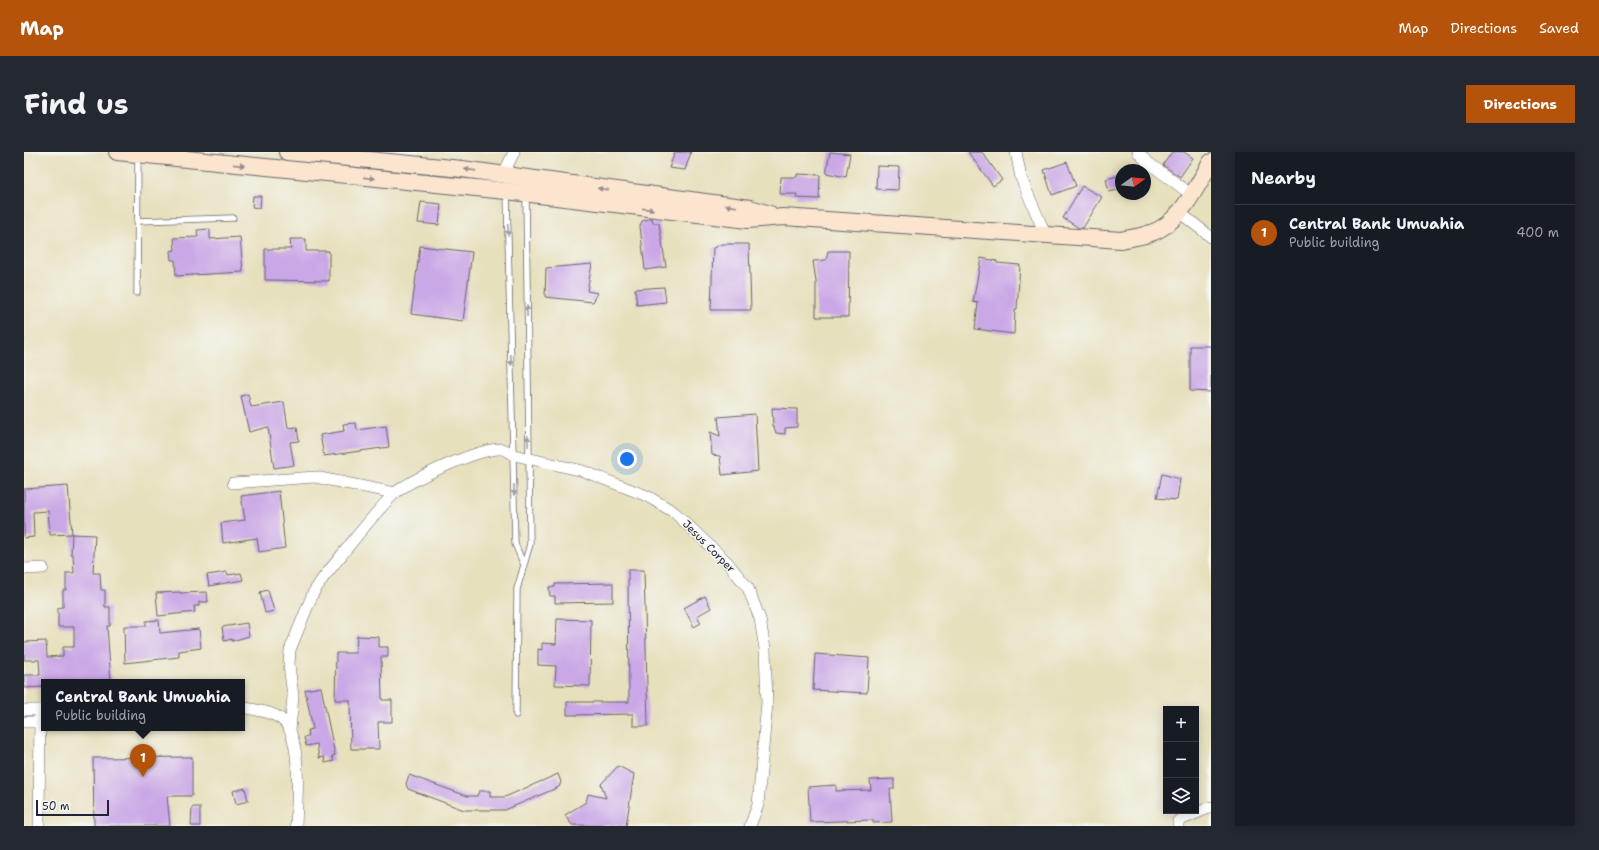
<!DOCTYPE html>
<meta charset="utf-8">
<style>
:root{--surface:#171b24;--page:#242831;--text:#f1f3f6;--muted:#9ea1a6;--line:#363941;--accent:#b45309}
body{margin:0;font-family:"Shantell Sans",sans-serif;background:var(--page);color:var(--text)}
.controls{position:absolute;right:12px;bottom:12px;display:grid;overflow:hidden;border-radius:0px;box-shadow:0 2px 10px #0003}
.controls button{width:36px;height:36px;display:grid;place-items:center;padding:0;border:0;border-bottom:1px solid var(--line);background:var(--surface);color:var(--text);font:20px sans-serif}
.compass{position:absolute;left:1091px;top:12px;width:36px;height:36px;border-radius:50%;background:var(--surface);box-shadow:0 2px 10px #0003;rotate:75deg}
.scale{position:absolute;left:12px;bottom:10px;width:73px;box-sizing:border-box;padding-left:4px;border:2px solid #22223b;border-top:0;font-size:11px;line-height:14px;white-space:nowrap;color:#22223b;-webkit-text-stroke:3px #f6f6f2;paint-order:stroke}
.you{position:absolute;left:603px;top:307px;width:14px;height:14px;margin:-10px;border:3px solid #fff;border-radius:50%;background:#1a73e8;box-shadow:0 0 0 6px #1a73e833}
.badge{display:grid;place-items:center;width:26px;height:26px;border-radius:50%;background:var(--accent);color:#fff;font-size:13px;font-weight:700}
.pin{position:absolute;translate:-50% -33px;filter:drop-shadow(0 1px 2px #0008)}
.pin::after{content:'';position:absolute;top:21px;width:14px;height:12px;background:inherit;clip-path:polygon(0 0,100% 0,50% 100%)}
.popup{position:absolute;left:17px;top:527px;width:204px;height:52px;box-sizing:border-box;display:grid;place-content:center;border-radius:0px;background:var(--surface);filter:drop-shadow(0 1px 3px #0005);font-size:13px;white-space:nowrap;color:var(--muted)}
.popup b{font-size:15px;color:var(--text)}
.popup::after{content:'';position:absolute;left:50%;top:100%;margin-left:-8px;border:8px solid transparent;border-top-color:var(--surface)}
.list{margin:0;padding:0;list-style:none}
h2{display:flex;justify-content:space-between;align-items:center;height:52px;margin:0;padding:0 16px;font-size:17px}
h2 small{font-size:13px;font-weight:400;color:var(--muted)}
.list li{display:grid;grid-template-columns:26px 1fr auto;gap:12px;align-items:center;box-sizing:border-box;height:56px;padding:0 16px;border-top:1px solid var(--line)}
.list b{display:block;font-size:15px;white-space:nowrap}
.list p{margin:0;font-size:13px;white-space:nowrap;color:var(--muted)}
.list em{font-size:13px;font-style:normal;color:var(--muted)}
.icon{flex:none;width:22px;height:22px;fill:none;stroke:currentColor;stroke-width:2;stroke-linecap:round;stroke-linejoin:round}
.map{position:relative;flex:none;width:1187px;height:674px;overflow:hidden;border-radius:0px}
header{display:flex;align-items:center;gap:24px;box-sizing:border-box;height:56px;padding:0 20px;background:var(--accent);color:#fff}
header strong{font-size:19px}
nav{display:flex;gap:22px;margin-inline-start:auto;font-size:14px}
.intro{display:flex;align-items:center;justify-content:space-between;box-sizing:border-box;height:96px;padding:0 24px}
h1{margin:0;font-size:28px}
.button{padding:10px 18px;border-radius:0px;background:var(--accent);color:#fff;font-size:14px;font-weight:700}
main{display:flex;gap:24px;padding:0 24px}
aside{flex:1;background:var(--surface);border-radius:0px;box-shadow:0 2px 10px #0003}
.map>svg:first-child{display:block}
.building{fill:#caa7e6}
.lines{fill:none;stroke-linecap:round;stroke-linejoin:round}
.lane-casing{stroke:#676468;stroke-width:7}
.street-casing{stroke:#676468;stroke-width:12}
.secondary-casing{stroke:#676468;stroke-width:18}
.lane{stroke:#fff;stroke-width:5.5}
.street{stroke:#fff;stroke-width:11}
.secondary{stroke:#fbe5cf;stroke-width:16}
.oneway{fill:#998d8c}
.oneway2{fill:#9c9ca7}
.labels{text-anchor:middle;stroke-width:3;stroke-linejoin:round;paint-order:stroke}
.street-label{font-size:11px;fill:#22223b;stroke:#f6f6f2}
</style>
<header>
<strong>Map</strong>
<nav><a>Map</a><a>Directions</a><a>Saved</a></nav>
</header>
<div class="intro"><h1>Find us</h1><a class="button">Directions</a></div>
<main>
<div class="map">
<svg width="1187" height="674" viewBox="0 0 1187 674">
<rect width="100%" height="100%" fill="#f6f6f2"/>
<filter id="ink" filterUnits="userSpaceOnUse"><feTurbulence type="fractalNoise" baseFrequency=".025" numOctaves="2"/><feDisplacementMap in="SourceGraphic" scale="8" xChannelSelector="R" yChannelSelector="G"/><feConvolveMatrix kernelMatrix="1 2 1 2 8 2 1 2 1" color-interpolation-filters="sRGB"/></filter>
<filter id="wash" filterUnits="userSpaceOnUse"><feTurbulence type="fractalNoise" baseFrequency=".012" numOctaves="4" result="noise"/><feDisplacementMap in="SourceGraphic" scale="16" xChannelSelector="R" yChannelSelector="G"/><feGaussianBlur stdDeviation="0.9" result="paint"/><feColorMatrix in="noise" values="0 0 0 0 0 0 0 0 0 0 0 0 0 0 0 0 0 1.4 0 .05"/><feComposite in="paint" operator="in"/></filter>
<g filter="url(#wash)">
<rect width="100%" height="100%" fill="#e7e0bd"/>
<g id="blocks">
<g class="building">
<polygon points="651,0 667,0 661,18 645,16"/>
<polygon points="806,0 826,2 822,25 802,21"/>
<polygon points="944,0 958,0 978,28 969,34"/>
<polygon points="1148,0 1160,0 1169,6 1156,25 1139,13"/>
<polygon points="1043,10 1052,34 1028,43 1020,18"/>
<polygon points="853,14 875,15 874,38 852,37"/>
<polygon points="773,22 796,23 795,47 772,46 773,42 756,42 757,25 773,25"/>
<polygon points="1097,23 1097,37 1085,40 1082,27"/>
<polygon points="1058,34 1078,45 1059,76 1055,76 1039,66"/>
<polygon points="229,44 237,44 236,56 228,55"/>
<polygon points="397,50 417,52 415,73 394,71"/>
<polygon points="628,66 629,71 635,71 642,115 621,118 616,74 618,69"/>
<polygon points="186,77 186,87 216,85 219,120 152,124 151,108 147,108 146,99 151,98 150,86 174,85 173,78"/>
<polygon points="266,87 282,87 282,99 305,99 305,129 241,128 241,97 267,97"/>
<polygon points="698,92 725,92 727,158 687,158 689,96"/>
<polygon points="396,94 448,100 439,169 387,162"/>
<polygon points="804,99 825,99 824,165 792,165 792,129 789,109 802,108"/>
<polygon points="957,106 973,109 973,111 996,113 993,157 991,157 990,182 951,177 954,151 949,150"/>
<polygon points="568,112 563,139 574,141 569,150 521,145 522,116"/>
<polygon points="640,135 642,150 613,153 611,137"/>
<polygon points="1166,194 1187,194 1187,240 1166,239"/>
<polygon points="224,242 227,255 260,250 264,276 273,275 275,289 266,290 270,313 250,316 244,275 225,280 217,244"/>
<polygon points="748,256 773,257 773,275 761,276 761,282 752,281 749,273"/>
<polygon points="731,262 734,319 698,323 696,304 688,303 686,280 696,284 694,265"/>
<polygon points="332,271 333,278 362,274 365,295 300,304 296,283 320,279 319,272"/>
<polygon points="1138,322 1156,327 1153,348 1133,346"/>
<polygon points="44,334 48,382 26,383 24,359 9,360 10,385 0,386 0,337"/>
<polygon points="255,339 261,396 235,400 233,386 199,391 197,371 221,368 217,344"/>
<polygon points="48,382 71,383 69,421 76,421 77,438 81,438 81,455 86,455 86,474 83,474 87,530 20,530 20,535 0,536 0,523 16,523 15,508 0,508 0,490 22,489 23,505 39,504 39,495 50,495 50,475 34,475 34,456 39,455 39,438 42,438 42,421 50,421 49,403 47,403"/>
<polygon points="604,418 620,418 624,574 609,574 609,562 543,563 543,550 605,550"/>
<polygon points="203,420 204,423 217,421 219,428 185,434 183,423"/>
<polygon points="589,431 589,450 531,451 531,444 526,444 525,435 531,435 531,432"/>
<polygon points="244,438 250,459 241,461 236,440"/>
<polygon points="156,440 156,441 183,440 184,450 175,450 175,454 170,454 171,460 134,464 132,441"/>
<polygon points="681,444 687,456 673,464 677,471 670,475 660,456"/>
<polygon points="533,467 567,468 566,534 531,533 532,514 514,513 514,497 518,498 518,491 532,492"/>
<polygon points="135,468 136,481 175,477 177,496 155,499 155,505 101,511 100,474 122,474 122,469"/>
<polygon points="223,471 225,484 208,489 208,487 200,489 198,475"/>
<polygon points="333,484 355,485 355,495 364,495 364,505 357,505 358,548 368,548 368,570 354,570 355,597 327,597 326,548 311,548 312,501 332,501"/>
<polygon points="791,502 845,506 843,541 789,538"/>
<polygon points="297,535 311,603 308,604 310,609 301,611 300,605 295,606 293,592 282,594 280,585 285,584 284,578 289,577 281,538"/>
<polygon points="168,605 168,644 143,644 146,674 70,674 69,606"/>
<polygon points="594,614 610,622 602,674 548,673 541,663 562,650 564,642 582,646 577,632"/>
<polygon points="534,622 537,630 535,635 481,658 440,658 384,637 382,632 385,623 443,644 453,644 455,639 466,639 466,645 481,645"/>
<polygon points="870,627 870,637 866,637 868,670 849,671 849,668 786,670 784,635 812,633 812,639 847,638 846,628"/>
<polygon points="221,636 224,649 212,652 209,639"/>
<polygon points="168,655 176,655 176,674 167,674"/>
</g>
</g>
</g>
<g filter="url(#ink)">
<use href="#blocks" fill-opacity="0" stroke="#676468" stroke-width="1"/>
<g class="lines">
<defs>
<g id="lane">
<polyline points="483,41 491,392 499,411"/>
<polyline points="113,69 209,66"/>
<polyline points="113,141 114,3"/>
<polyline points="492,563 493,437 506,392 502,42"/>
</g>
<g id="street">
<polyline points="992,0 997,26 1022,84"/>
<polyline points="1114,0 1122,9 1168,43"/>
<polyline points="479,23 490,0"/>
<polyline points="1155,60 1187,85"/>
<polyline points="209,331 291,325 371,341"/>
<polyline points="0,417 19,416"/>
<path d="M218 555C230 558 247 559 257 567 279 582 273 649 272 674"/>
<polyline points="0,558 20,558"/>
<polyline points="0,570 20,570"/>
<path d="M266 578 269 544 265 513 266 498 289 441 299 426C321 400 346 365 370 342 387 327 454 297 476 297 482 297 486 300 490 303L559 319 623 344 650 360 703 410 724 436 736 467 741 497 743 551 734 653 726 674"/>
<polyline points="15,674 16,558"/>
<polyline points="1154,674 1154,669 1187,655"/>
</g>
<g id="secondary">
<path d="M93 0 482 39 724 68 759 65 1097 88C1111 85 1124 84 1136 77 1160 63 1174 32 1187 10"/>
<polyline points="263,0 438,17 726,56 746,62"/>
</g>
</defs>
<use href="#lane" class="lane-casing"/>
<use href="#street" class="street-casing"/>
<use href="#secondary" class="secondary-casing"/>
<use href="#lane" class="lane"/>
<use href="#street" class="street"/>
<use href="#secondary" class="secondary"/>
</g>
<defs><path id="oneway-solid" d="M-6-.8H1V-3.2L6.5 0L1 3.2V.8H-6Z"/></defs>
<g class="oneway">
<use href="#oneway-solid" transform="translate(215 13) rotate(6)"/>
<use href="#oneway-solid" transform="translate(446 18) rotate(-172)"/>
<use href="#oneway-solid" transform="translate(345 26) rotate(6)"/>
<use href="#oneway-solid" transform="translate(579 37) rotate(-172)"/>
<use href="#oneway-solid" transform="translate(707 54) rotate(-173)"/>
<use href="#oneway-solid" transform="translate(624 57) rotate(6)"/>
</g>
<g class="oneway2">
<use href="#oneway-solid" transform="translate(484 78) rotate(88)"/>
<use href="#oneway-solid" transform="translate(503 159) rotate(-91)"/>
<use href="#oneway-solid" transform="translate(487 208) rotate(88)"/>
<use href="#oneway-solid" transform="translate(504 289) rotate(-91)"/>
<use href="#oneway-solid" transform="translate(490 338) rotate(89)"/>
</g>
</g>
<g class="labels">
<g class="street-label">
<text transform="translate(685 394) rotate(45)" y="4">Jesus Corper</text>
</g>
</g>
</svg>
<div class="controls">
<button>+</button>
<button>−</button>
<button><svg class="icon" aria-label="layers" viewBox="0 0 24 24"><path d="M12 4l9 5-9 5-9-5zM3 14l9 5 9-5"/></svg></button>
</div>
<svg class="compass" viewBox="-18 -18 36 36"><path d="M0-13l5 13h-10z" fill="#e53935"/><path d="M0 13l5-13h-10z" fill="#9ea1a6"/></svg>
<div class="scale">50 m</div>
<div class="you"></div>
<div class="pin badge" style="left:119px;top:625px">1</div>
<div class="popup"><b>Central Bank Umuahia</b>Public building</div>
</div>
<aside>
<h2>Nearby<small></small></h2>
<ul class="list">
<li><span class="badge">1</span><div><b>Central Bank Umuahia</b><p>Public building</p></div><em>400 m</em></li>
</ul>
</aside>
</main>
